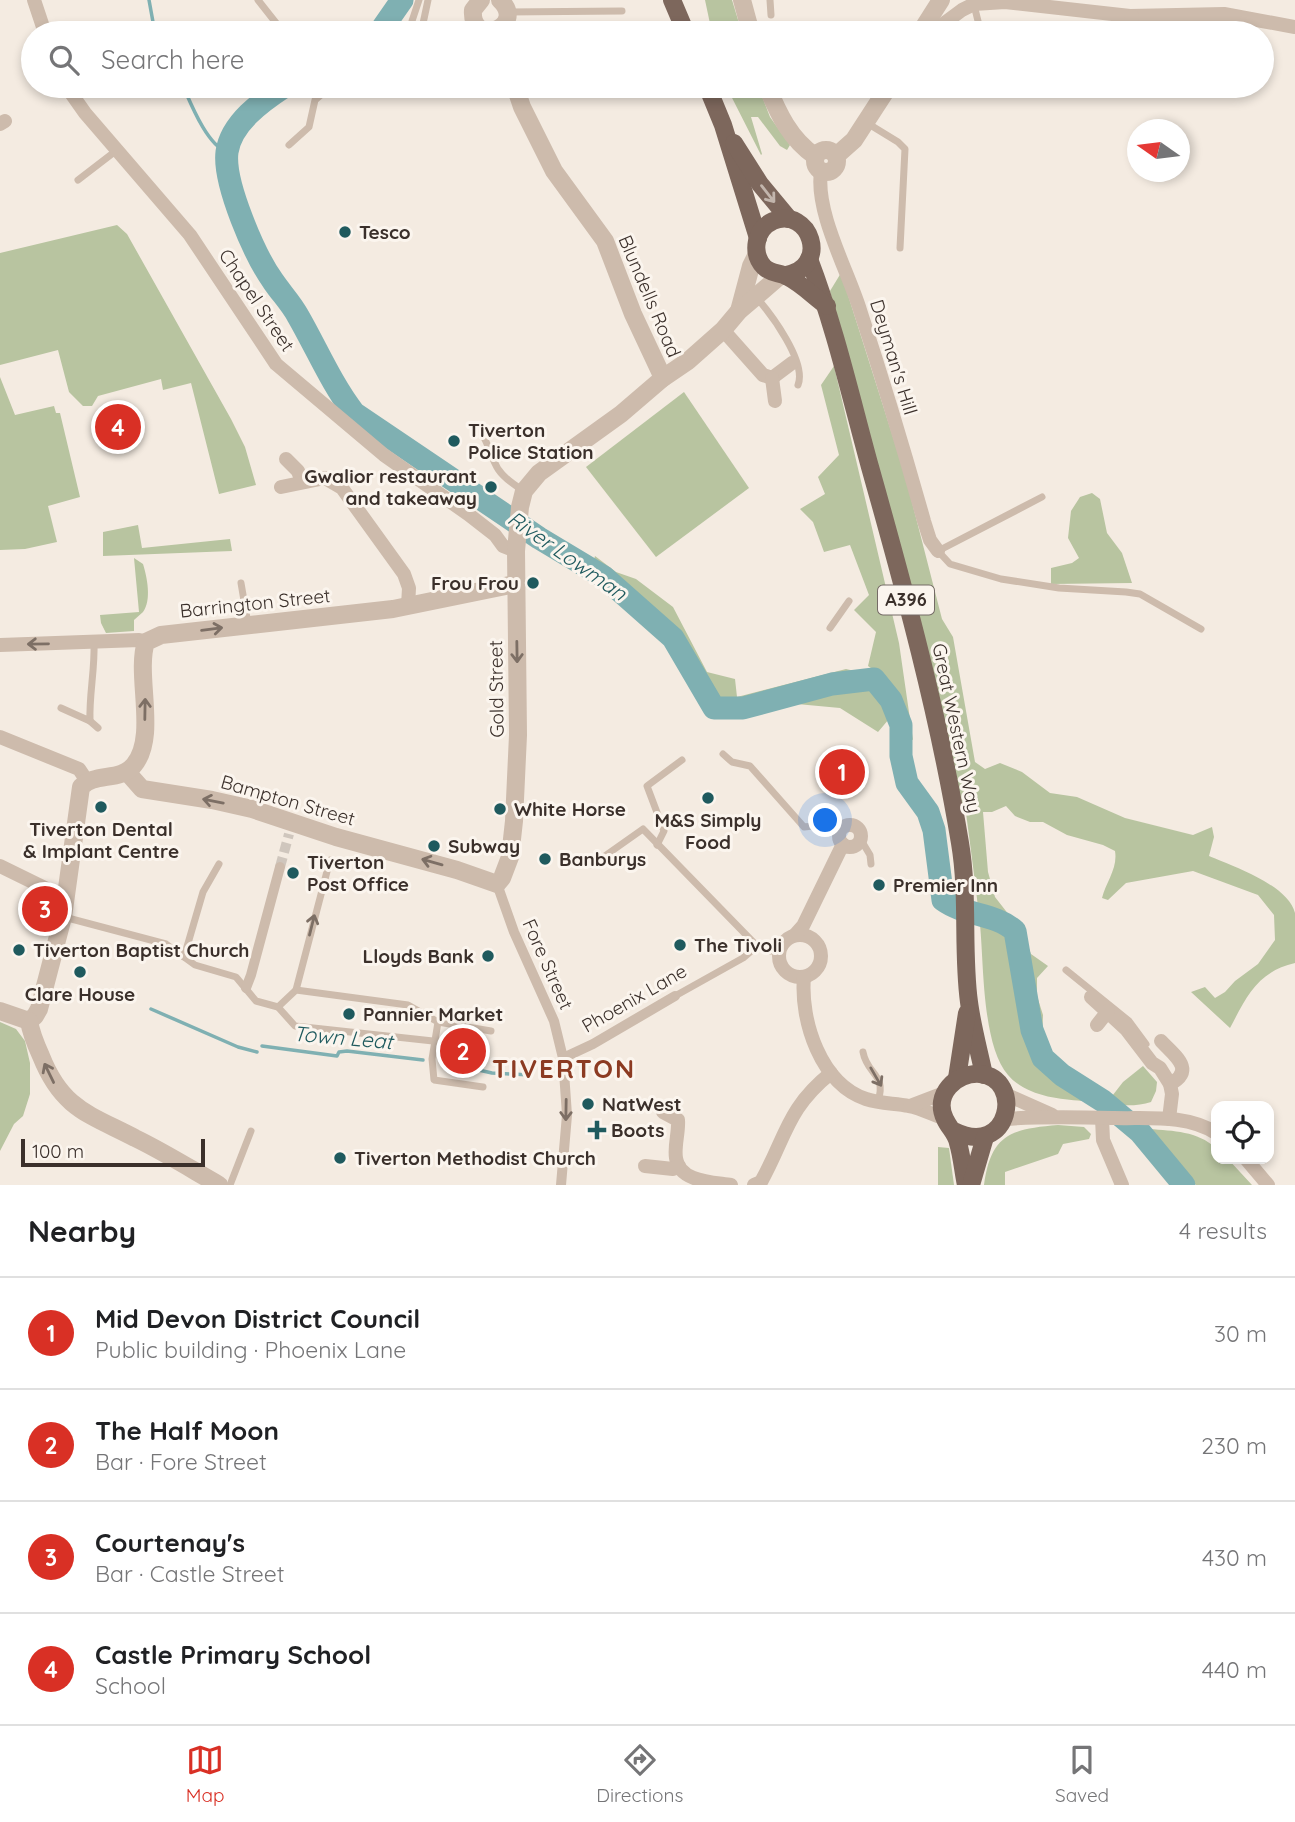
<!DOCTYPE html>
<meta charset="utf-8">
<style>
:root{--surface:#fff;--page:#f6f6f6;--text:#202124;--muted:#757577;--line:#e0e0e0;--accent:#d93025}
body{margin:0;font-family:Quicksand,sans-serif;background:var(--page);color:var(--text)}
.controls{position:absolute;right:21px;bottom:21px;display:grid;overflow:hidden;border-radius:14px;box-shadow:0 4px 10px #0003}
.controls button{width:63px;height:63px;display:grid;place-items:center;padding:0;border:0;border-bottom:2px solid var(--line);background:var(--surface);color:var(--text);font:35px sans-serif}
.compass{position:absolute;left:1127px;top:119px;width:63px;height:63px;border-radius:50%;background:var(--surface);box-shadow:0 4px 10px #0003;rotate:284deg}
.scale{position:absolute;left:21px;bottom:18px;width:184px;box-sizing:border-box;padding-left:7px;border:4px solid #3b302b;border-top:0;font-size:19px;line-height:24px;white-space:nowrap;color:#3b302b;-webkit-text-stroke:5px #fbf5ee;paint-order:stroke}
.you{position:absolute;left:826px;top:821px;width:24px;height:24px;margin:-18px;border:5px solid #fff;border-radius:50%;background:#1a73e8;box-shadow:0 0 0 10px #1a73e833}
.badge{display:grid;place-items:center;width:46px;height:46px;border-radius:50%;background:var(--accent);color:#fff;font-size:23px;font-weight:700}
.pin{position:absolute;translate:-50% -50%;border:4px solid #fff;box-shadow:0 2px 7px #0006}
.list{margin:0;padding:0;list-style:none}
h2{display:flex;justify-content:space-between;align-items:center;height:91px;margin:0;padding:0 28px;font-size:30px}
h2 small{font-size:23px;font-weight:400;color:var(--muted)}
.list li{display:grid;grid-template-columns:46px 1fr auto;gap:21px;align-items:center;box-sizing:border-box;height:112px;padding:0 28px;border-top:2px solid var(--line)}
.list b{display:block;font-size:26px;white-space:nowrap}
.list p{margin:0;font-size:23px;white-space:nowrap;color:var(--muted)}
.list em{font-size:23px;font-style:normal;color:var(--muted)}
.icon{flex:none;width:38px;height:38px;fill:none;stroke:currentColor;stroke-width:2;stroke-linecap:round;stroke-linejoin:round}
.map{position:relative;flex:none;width:1295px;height:1185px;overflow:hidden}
.search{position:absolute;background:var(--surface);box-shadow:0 4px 10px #0003;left:21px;right:21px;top:21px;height:77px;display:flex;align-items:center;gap:18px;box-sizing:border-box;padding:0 24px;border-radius:38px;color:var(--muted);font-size:26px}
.sheet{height:539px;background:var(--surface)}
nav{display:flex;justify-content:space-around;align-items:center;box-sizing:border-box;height:98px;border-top:2px solid var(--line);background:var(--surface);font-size:19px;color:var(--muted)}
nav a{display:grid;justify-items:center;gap:4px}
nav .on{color:var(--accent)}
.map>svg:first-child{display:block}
.green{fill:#b8c4a0}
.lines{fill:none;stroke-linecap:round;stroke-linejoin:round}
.stream{stroke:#7fb0b2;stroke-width:3.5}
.river{stroke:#7fb0b2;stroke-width:23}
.pedestrian-tunnel{stroke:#cfc6bd;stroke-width:10;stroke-dasharray:10 5;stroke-linecap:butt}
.service{stroke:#cdbbac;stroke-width:7}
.pedestrian{stroke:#cdbbac;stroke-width:10}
.minor{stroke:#cdbbac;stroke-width:14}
.tertiary{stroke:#cdbbac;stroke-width:18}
.primary{stroke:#7d675c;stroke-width:18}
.oneway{stroke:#c2b5ac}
.oneway2{stroke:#7d6f65}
.poi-dot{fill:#1f5a5e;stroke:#fbf5ee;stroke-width:2.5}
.labels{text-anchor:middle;stroke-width:6;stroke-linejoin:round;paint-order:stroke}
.shield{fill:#fbf5ee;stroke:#756b66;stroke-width:2}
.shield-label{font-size:18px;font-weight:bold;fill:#3b302b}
.poi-label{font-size:19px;font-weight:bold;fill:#3b302b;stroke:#fbf5ee;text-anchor:start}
.street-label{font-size:19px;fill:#3b302b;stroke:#fbf5ee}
.water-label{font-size:21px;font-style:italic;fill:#1f5a5e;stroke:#fbf5ee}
.district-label{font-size:26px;font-weight:bold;letter-spacing:2px;fill:#8c3b22;stroke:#fbf5ee}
</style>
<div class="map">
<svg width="1295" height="1185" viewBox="0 0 1295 1185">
<rect width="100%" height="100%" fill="#f4ebe1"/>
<g class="green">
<polygon points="705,0 732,0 742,33 712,33"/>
<polygon points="726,86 758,86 770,117 790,145 787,150 780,146 758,117 751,117 762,154 761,155"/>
<polygon points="117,225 127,234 231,419 245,447 256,485 219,494 191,383 163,390 161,379 98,396 92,406 83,406 69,392 58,350 0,365 0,253"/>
<path d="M841 273 905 475 942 619 953 637 975 762 985 769 1000 763 1022 772 1050 793 1077 797 1125 818 1193 835 1212 827 1214 837 1209 856C1233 866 1288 885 1295 913 1295 928 1295 948 1295 963 1257 972 1247 996 1230 1028L1191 992 1205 987 1215 998 1225 992 1235 981 1258 964 1275 940 1274 915 1258 895 1193 871 1126 883 1108 900 1102 898C1106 882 1118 868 1115 851L1103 845 1067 835 1043 822H1030L1015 816 1006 806 992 812H983L988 872 995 897 1023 933 1031 954 1048 966 1037 978V996L1043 1015 1042 1042 1069 1077 1109 1100 1123 1082 1143 1066 1157 1082 1156 1091 1151 1102C1131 1109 1103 1103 1082 1101 1057 1099 1026 1096 1008 1075 982 1045 984 965 980 925 976 888 971 851 966 813H962L955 775 830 291Z"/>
<polygon points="834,366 899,643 913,740 892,730 889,680 868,666 876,632 854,610 869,595 850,545 824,552 813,522 800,509 825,494 818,477 839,455 821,385"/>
<polygon points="0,377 15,415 54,406 56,413 60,413 80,497 48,506 57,542 25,549 0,550"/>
<polygon points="684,392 749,488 656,557 586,467"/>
<polygon points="1092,493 1100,499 1107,533 1122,553 1132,583 1051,584 1051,568 1072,563 1079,558 1068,538 1071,511 1080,497"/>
<polygon points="138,525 142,548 230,539 232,551 103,556 103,532"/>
<polygon points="595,556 616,572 636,579 673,607 707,672 735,679 737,697 846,669 867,674 889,719 878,732 840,708 797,704 718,719 682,654 632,607 590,574"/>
<path d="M134 558 143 564C147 577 152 600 143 612 140 615 137 617 134 620V631L106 633 101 623 100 615 139 612Z"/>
<polygon points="0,1022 16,1029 25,1041 30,1063 30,1094 23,1116 14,1124 0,1151"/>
<path d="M1058 1125 1084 1127 1091 1134 1089 1139 1063 1144 1058 1154 1005 1172V1185H984C991 1134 1011 1129 1058 1125Z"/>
<path d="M1149 1129C1174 1131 1197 1131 1216 1148V1159H1228L1252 1185H1196Z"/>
<polygon points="938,1147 949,1148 954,1185 938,1185"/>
</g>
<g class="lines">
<g class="stream">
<polyline points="149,0 155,33"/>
<path d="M183 86C191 104 207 145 227 152"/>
<polyline points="151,1009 238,1047 257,1052"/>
<polyline points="262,1046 337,1056 339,1052 347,1051 423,1060"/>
<polyline points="443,1062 492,1073 530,1075"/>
</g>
<g class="river">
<polyline points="379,33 402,0"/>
<path d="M285 86C262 101 231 123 227 152 223 183 255 256 273 281 281 293 291 303 298 316 317 349 331 383 354 413L539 538 604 577 673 638 714 708H743L832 684 874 679 891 700 901 725V756L907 783 928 812 934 830 943 900C965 916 995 913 1015 931L1032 1030 1043 1058 1062 1075 1103 1101 1140 1132 1184 1185"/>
</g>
<polyline class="pedestrian-tunnel" points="280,867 289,834"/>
<g class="service">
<polyline points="258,0 284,33"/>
<polyline points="770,0 771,15"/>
<polyline points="974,5 981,33"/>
<polyline points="508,12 622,11"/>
<polyline points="418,33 412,21 419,0"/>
<polyline points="421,33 428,0"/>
<polyline points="443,33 474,22"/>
<polyline points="867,123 898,142 905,149 900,248"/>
<polyline points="289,145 309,127 315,100 331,86"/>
<polyline points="78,180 117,150"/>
<path d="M756 297C771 314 807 362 798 385"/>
<path d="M474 425C488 437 489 454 498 469 504 478 514 485 524 491"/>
<polyline points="1042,497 938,551 950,564 1001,579 1059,588 1126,592 1140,594 1201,629"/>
<polyline points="241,583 248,624"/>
<polyline points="830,628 849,601"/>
<path d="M61 708 90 721C89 694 95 670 94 643"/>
<polyline points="90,721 98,728"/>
<polyline points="723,754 732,762 750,766 804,827 813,826 839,832"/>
<polyline points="861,840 870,855 871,864"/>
<polyline points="657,845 664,831 647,786 682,760"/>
<polyline points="592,865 643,829 757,946 770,951 779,951"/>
<polyline points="64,917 166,944 195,965 236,977 256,1001 278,1007 296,990 408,1005 438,1022 432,1059 434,1080 483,1087"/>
<polyline points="184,957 203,892 219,864"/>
<polyline points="1066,970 1129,1021 1146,1044"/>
<polyline points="296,990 330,860"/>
<polyline points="675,996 743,958 757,946"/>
<polyline points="278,1007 295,1026 433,1041"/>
<polyline points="438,1022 491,1031"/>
<path d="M863 1052C867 1075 887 1074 878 1101"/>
<polyline points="230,1185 251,1131"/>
</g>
<g class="pedestrian">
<polyline points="497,884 514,932 554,1021 563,1058 567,1115 561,1185"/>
<polyline points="246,988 251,975 280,867"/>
<polyline points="563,1058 593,1044 675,996"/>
</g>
<g class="minor">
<polyline points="34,0 45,33"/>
<polyline points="931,33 962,10 974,4 1005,2 1130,16 1224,14 1295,27"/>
<polyline points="1129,33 1132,16"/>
<polyline points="66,86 85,113 190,235 276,364 384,455 468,514 495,535 503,546 516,551"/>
<polyline points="0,124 5,121"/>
<path d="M821 172C815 212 848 271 860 310 883 380 904 450 924 521L930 540 938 551"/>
<polyline points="723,330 763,375 772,378 792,363"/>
<polyline points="772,378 775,401"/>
<polyline points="286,459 298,471 302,482"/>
<polyline points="281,487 325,478 342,488 404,574 409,588 408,606"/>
<polyline points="0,645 139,640 146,642"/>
<polyline points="0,737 79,769 87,781"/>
<circle cx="850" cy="836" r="11"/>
<polyline points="0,866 51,891 66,894"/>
<circle cx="800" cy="956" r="21"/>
<polyline points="795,935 803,926 843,844"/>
<path d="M804 977C800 1021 821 1084 866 1099 881 1104 895 1103 909 1106 921 1108 933 1115 945 1119"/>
<polyline points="1091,997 1126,1029 1152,1063 1160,1068 1170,1084 1172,1094 1169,1119"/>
<polyline points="1097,1025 1108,1011"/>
<path d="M1161 1041C1175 1056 1196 1070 1170 1084"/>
<polyline points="1005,1094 1052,1115"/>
<polyline points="910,1106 944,1093"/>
<path d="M663 1112 678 1120C679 1132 674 1146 676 1158 679 1182 713 1182 731 1185"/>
<polyline points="1102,1118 1103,1140 1122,1185"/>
<path d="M1005 1119C1042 1116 1077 1117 1114 1118 1148 1119 1186 1114 1216 1133"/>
<polyline points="1246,1159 1268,1185"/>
<polyline points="645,1166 673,1169 679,1166"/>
<path d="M754 1185 761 1182C786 1137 787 1108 831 1073"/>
</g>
<g class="tertiary">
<path d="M481 0 473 10C470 49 528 27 500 0"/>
<polyline points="742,0 751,33"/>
<polyline points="920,33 941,0"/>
<polyline points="515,86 522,107 554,171 605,241 633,314 663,378"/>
<path d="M767 86C778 113 790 139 815 156"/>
<circle cx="826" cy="161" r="11"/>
<polyline points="836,156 854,140 889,86"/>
<polyline points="739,311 751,266 757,254"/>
<polyline points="127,772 142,789 212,800 252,809 336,837 457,870 497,884 502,878 510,857 514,821 518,735 516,551 520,507 524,491 539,473 621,414 663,378 688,361 723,330 739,311 781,275"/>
<polyline points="0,1011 29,1021"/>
<path d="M29 1021 35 1016 39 1009 63 917 81 787C95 772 120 782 134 765 158 736 135 675 146 642L161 635 393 609 515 584"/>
<path d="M29 1021C31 1033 36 1045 41 1056 62 1109 89 1114 135 1138 164 1152 191 1169 219 1185"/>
</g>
<g class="primary">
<polyline points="672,0 686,33"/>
<polyline points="707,86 723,125 758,238"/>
<polyline points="734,143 760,184 789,219"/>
<path d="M809 259C835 327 851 398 870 467 905 591 939 716 960 843 969 896 962 951 969 1002 972 1026 979 1051 984 1075"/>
<path d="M786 275C831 267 810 206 773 221 755 229 751 253 764 267 771 274 780 272 788 277 802 284 814 297 827 306"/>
<polyline points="957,1078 967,1013"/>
<path d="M954 1131C1011 1159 1024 1078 980 1074 956 1072 933 1095 945 1119 949 1128 956 1133 958 1143 962 1156 963 1171 966 1185"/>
<polyline points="971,1185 985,1137"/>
</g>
</g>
<defs><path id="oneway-shaft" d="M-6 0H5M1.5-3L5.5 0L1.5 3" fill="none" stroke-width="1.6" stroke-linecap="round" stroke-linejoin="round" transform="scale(1.75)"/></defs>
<use class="oneway" href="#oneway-shaft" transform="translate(768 194) rotate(52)"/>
<g class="oneway2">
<use href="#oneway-shaft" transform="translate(212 629) rotate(-7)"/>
<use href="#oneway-shaft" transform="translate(38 644) rotate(179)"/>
<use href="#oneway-shaft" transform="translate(517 652) rotate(89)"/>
<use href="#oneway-shaft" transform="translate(145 709) rotate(-89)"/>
<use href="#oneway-shaft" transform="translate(213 801) rotate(-169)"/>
<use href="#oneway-shaft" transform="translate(432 862) rotate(-164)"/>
<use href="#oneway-shaft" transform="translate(312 925) rotate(-76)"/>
<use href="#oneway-shaft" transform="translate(49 1073) rotate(-116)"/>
<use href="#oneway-shaft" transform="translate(876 1077) rotate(60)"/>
<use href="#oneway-shaft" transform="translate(566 1110) rotate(91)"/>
</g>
<g class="poi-dot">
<circle cx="345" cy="232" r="7"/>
<circle cx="454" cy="441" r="7"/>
<circle cx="491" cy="487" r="7"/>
<circle cx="533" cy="583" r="7"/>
<circle cx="708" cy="798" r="7"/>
<circle cx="101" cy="807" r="7"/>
<circle cx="500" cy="809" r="7"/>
<circle cx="434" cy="846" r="7"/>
<circle cx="545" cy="859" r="7"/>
<circle cx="293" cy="873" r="7"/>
<circle cx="879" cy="885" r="7"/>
<circle cx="680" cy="945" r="7"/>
<circle cx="19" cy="950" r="7"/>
<circle cx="488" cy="956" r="7"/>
<circle cx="80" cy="972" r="7"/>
<circle cx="349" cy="1014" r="7"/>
<circle cx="588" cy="1104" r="7"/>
<path d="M593.5 1119.5h7v7h7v7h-7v7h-7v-7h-7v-7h7z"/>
<circle cx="340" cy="1158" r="7"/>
</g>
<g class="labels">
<rect class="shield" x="878" y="585.5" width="56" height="29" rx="5"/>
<g class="shield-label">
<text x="906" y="606">A396</text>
</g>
<g class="poi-label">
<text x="359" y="239">Tesco</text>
<text x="468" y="437">Tiverton<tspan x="468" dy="22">Police Station</tspan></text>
<text x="477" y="483" text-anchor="end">Gwalior restaurant<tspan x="477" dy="22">and takeaway</tspan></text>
<text x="519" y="590" text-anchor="end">Frou Frou</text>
<text x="514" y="816">White Horse</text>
<text x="708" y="827" text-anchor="middle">M&amp;S Simply<tspan x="708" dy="22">Food</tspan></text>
<text x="101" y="836" text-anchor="middle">Tiverton Dental<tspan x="101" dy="22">&amp; Implant Centre</tspan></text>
<text x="448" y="853">Subway</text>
<text x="559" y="866">Banburys</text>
<text x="307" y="869">Tiverton<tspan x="307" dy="22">Post Office</tspan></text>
<text x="893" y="892">Premier Inn</text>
<text x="694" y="952">The Tivoli</text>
<text x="33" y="957">Tiverton Baptist Church</text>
<text x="474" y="963" text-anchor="end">Lloyds Bank</text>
<text x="80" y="1001" text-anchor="middle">Clare House</text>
<text x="363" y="1021">Pannier Market</text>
<text x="602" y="1111">NatWest</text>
<text x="611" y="1137">Boots</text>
<text x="354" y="1165">Tiverton Methodist Church</text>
</g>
<g class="street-label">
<text transform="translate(650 296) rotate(67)" y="7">Blundells Road</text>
<text transform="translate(257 300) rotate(56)" y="7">Chapel Street</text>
<text transform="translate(894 357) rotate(73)" y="7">Deyman's Hill</text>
<text transform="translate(255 603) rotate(-6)" y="7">Barrington Street</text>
<text transform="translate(496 689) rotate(-91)" y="7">Gold Street</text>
<text transform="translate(957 728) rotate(78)" y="7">Great Western Way</text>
<text transform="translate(288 800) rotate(16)" y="7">Bampton Street</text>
<text transform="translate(548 964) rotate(66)" y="7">Fore Street</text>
<text transform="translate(634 998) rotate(-30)" y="7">Phoenix Lane</text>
</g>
<g class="water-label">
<text transform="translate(567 556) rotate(35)" y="7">River Lowman</text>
<text transform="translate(343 1038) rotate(5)" y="7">Town Leat</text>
</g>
<g class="district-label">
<text x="564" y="1078">TIVERTON</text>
</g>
</g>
</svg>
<div class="controls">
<button><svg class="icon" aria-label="locate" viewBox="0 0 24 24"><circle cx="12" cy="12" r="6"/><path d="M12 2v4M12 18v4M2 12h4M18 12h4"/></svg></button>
</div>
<svg class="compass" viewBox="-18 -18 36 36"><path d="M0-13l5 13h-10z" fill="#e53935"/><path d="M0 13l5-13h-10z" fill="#757577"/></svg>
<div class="scale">100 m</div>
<div class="you"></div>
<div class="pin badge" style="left:842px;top:772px">1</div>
<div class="pin badge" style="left:463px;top:1051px">2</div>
<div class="pin badge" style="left:45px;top:909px">3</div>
<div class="pin badge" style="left:118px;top:427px">4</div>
<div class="search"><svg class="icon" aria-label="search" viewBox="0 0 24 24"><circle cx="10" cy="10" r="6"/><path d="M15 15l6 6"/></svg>Search here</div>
</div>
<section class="sheet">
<h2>Nearby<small>4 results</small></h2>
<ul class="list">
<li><span class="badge">1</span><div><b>Mid Devon District Council</b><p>Public building · Phoenix Lane</p></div><em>30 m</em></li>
<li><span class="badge">2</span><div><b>The Half Moon</b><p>Bar · Fore Street</p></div><em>230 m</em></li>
<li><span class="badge">3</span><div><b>Courtenay's</b><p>Bar · Castle Street</p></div><em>430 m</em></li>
<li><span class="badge">4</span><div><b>Castle Primary School</b><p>School</p></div><em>440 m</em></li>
</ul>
</section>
<nav>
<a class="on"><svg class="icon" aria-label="map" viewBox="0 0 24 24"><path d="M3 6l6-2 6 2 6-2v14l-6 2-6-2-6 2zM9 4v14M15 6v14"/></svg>Map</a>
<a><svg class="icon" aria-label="directions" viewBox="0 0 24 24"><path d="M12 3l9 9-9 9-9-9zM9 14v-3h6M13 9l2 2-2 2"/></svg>Directions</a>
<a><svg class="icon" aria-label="saved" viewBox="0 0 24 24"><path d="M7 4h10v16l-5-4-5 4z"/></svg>Saved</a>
</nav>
